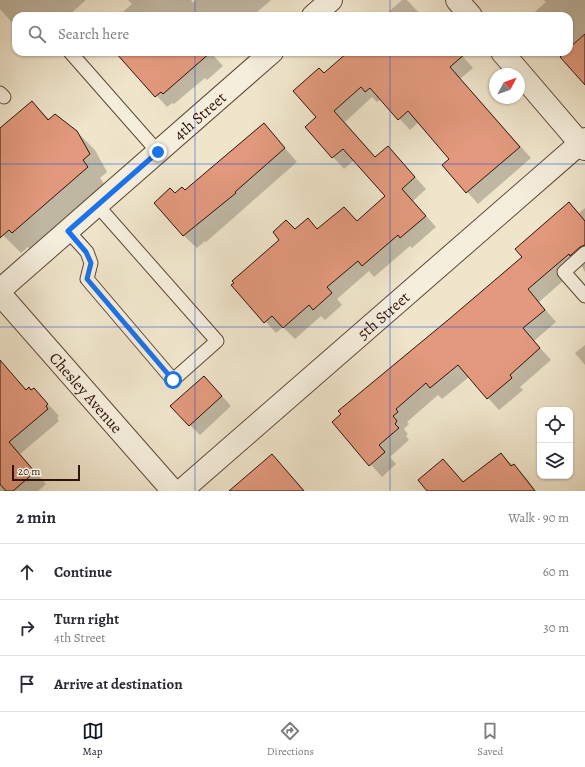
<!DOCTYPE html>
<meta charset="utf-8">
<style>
:root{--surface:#fff;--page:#f7f7f7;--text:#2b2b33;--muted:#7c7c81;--line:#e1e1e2;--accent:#111827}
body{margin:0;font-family:Alegreya,serif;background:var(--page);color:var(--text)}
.controls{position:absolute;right:12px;bottom:12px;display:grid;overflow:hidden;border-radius:8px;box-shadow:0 1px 3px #0004}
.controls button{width:36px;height:36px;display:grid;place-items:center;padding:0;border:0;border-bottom:1px solid var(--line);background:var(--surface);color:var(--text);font:20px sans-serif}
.compass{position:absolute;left:489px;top:68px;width:36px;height:36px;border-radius:50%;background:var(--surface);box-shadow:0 1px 3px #0004;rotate:49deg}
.scale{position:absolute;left:12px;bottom:10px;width:68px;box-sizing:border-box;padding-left:4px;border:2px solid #301207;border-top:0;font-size:11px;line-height:14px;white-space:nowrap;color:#301207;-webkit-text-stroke:3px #f5eedd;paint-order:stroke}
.stop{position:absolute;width:12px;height:12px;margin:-9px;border:3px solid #1a73e8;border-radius:50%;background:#fff}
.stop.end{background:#1a73e8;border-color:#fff;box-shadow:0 1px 4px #0008}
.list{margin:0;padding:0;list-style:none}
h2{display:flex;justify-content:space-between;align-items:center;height:52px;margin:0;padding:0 16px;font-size:17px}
h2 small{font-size:13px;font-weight:400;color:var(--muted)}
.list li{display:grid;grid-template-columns:26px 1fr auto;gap:12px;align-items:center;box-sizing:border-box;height:56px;padding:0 16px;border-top:1px solid var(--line)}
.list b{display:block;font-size:15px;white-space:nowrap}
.list p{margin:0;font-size:13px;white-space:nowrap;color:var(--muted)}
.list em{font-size:13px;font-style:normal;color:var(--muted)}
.icon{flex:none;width:22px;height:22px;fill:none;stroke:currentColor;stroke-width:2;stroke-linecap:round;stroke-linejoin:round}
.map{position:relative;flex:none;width:585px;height:491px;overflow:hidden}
.search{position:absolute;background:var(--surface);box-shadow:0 1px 3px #0004;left:12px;right:12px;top:12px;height:44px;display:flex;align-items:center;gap:10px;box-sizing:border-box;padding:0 14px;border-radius:12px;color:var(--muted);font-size:15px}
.sheet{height:220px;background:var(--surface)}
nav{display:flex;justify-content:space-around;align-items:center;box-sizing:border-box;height:56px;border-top:1px solid var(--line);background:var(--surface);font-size:11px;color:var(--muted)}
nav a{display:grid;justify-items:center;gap:2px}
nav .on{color:var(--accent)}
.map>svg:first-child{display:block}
.shadow{fill:#0003}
.building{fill:#e2997d;stroke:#301207}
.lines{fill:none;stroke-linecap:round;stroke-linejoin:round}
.lane-casing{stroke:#604738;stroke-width:15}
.street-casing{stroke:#604738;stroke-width:24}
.lane{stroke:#f5eedd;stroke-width:13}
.street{stroke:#f5eedd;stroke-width:22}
.route{stroke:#1a73e8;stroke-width:5}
.grid{fill:none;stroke:#1d4ed8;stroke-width:1;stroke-opacity:0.55}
.labels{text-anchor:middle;stroke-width:4;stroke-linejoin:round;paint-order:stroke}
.street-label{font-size:16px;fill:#301207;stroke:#f5eedd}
</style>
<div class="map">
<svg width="585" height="491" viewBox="0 0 585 491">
<rect width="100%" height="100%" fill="#efe5cb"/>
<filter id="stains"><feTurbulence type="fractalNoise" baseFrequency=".005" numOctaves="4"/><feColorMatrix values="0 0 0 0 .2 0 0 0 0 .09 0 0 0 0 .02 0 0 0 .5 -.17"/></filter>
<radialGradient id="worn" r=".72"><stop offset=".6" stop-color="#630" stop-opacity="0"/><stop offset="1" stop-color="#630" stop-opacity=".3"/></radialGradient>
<g class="shadow">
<polygon points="0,0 86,0 68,16 16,16 16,27 0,9"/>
<polygon points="128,0 191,0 193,3 196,0 271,0 253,16 118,16 132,4"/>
<polygon points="402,0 407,0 422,16 384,16"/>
<polygon points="544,0 585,0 585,83 557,52 554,55 550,52 569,52 569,16 530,16 546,2"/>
<polygon points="118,52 218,52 214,56 223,66 207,80 205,78 174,104 172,103 167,107"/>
<polygon points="350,52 459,52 473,68 460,79 531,158 478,204 444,165 450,159 419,122 410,130 381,99 377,102 372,97 345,122 376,158 388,147 426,189 413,201 436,227 412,248 410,246 374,277 369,271 337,299 342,305 325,320 321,316 295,339 283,327 276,333 233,285 308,219 318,230 357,222 387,196 354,160 344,169 306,127 318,117 324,74"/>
<polygon points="32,102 50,120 77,132 95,150 107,172 100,178 105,185 30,250 28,247 21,253 0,232 0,129"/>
<polygon points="264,124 297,162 206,242 205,241 197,248 183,235 175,194 185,191"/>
<polygon points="569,203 579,213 585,208 585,272 581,265 539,302 556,322 534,341 551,360 520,387 523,390 499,410 469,377 442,399 438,395 407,422 409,424 404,429 408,434 406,436 409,440 390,457 396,464 382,477 334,422 523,257"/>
<polygon points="585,345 585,365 575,353"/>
<polygon points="3,365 27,391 34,389 59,416 57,418 59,421 20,454 46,484 38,491 0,491 0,367"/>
<polygon points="214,387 231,406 200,435 190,425"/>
<polygon points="501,454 527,479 536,491 429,491 443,461 464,483"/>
<polygon points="272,455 305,491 231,491"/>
</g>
<g class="building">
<polygon points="585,34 585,85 560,57 565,52 569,52 569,48"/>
<polygon points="115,52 211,52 163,94 161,92 155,97"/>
<polygon points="348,52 467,52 450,67 520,147 466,193 442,165 449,159 408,111 398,120 370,88 365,92 361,87 334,111 375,157 388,146 415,177 402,189 426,216 400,238 398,235 362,266 358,261 327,287 332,293 313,310 309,305 283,328 272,316 264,323 231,285 234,283 232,281 279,240 273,232 286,220 295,229 308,218 317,229 344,207 357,221 385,196 343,149 332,158 305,127 316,117 293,91 319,68 324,73"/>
<polygon points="32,101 48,120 55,114 77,131 90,154 83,160 88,167 12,233 9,230 0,238 0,128"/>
<polygon points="264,123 285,148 235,192 236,193 183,236 154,203 170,188 175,193 182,187 185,190"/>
<polygon points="569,202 585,221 585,245 580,247 570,256 569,254 528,289 545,310 523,328 540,348 510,375 512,378 487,399 458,365 430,388 426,383 396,409 398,412 393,416 397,421 395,424 399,428 379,445 385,452 369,466 332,422 341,414 338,411 448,320 522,257 515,249"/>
<polygon points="0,360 26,390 29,387 31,390 34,388 48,404 46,406 48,409 9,442 35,472 13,491 6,491 0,484"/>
<polygon points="204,376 222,396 189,426 170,406"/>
<polygon points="501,453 511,466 514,464 535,491 427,491 418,480 443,459 463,482"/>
<polygon points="272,454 304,491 229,491"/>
</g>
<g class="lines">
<defs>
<g id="lane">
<polyline points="70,52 158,152"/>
<polyline points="0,93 4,97"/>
<polyline points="68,231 87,252 91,263 87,279 173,380 217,341 97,205"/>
<polyline points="585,253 564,272 585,296"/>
</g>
<g id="street">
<polyline points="457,0 471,16"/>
<polyline points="313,16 331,0"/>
<polyline points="502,52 585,149"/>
<path id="s1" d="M0 290 272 52"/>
<path id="s2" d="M0 294 173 491"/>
<path id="s3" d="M181 491 585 139"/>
</g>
</defs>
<use href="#lane" class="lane-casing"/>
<use href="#street" class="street-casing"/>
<use href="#lane" class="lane"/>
<use href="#street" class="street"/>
</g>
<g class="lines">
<polyline class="route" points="158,152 68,231 86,252 91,263 87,279 173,380"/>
</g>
<path class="grid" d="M195 0V16M390 0V16M195 52V491M390 52V491M0 164H585M0 327H585"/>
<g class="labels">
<g class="street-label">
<text dy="6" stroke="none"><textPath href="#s1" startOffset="265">4th Street</textPath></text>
<text dy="6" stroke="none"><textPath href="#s3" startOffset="268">5th Street</textPath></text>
<text dy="6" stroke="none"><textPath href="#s2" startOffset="131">Chesley Avenue</textPath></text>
</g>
</g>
<rect width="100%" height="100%" filter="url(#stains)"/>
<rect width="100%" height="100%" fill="url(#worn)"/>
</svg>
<div class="controls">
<button><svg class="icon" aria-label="locate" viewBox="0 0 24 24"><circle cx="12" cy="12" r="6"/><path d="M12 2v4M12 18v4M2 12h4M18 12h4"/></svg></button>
<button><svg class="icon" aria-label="layers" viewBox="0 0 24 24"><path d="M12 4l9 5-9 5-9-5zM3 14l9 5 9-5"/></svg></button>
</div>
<svg class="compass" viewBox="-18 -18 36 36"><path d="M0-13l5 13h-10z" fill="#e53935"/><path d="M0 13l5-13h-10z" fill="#7c7c81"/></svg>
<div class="scale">20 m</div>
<div class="stop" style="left:173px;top:380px"></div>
<div class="stop end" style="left:158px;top:152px"></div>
<div class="search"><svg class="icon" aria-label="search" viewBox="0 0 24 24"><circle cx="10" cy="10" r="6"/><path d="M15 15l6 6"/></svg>Search here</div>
</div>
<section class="sheet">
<h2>2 min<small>Walk · 90 m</small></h2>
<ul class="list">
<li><svg class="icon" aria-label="ahead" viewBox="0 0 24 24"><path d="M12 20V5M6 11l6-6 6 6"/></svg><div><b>Continue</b></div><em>60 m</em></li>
<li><svg class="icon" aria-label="right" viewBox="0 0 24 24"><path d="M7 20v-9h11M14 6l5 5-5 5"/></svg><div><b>Turn right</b><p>4th Street</p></div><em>30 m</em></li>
<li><svg class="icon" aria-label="arrive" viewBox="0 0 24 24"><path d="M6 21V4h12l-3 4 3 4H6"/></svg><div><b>Arrive at destination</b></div></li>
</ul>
</section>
<nav>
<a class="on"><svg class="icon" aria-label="map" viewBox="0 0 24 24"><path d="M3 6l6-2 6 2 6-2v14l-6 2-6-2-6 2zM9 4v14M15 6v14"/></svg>Map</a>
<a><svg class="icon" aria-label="directions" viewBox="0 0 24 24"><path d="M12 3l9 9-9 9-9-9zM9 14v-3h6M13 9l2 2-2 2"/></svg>Directions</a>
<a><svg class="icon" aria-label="saved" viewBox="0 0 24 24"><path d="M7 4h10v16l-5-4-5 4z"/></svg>Saved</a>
</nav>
